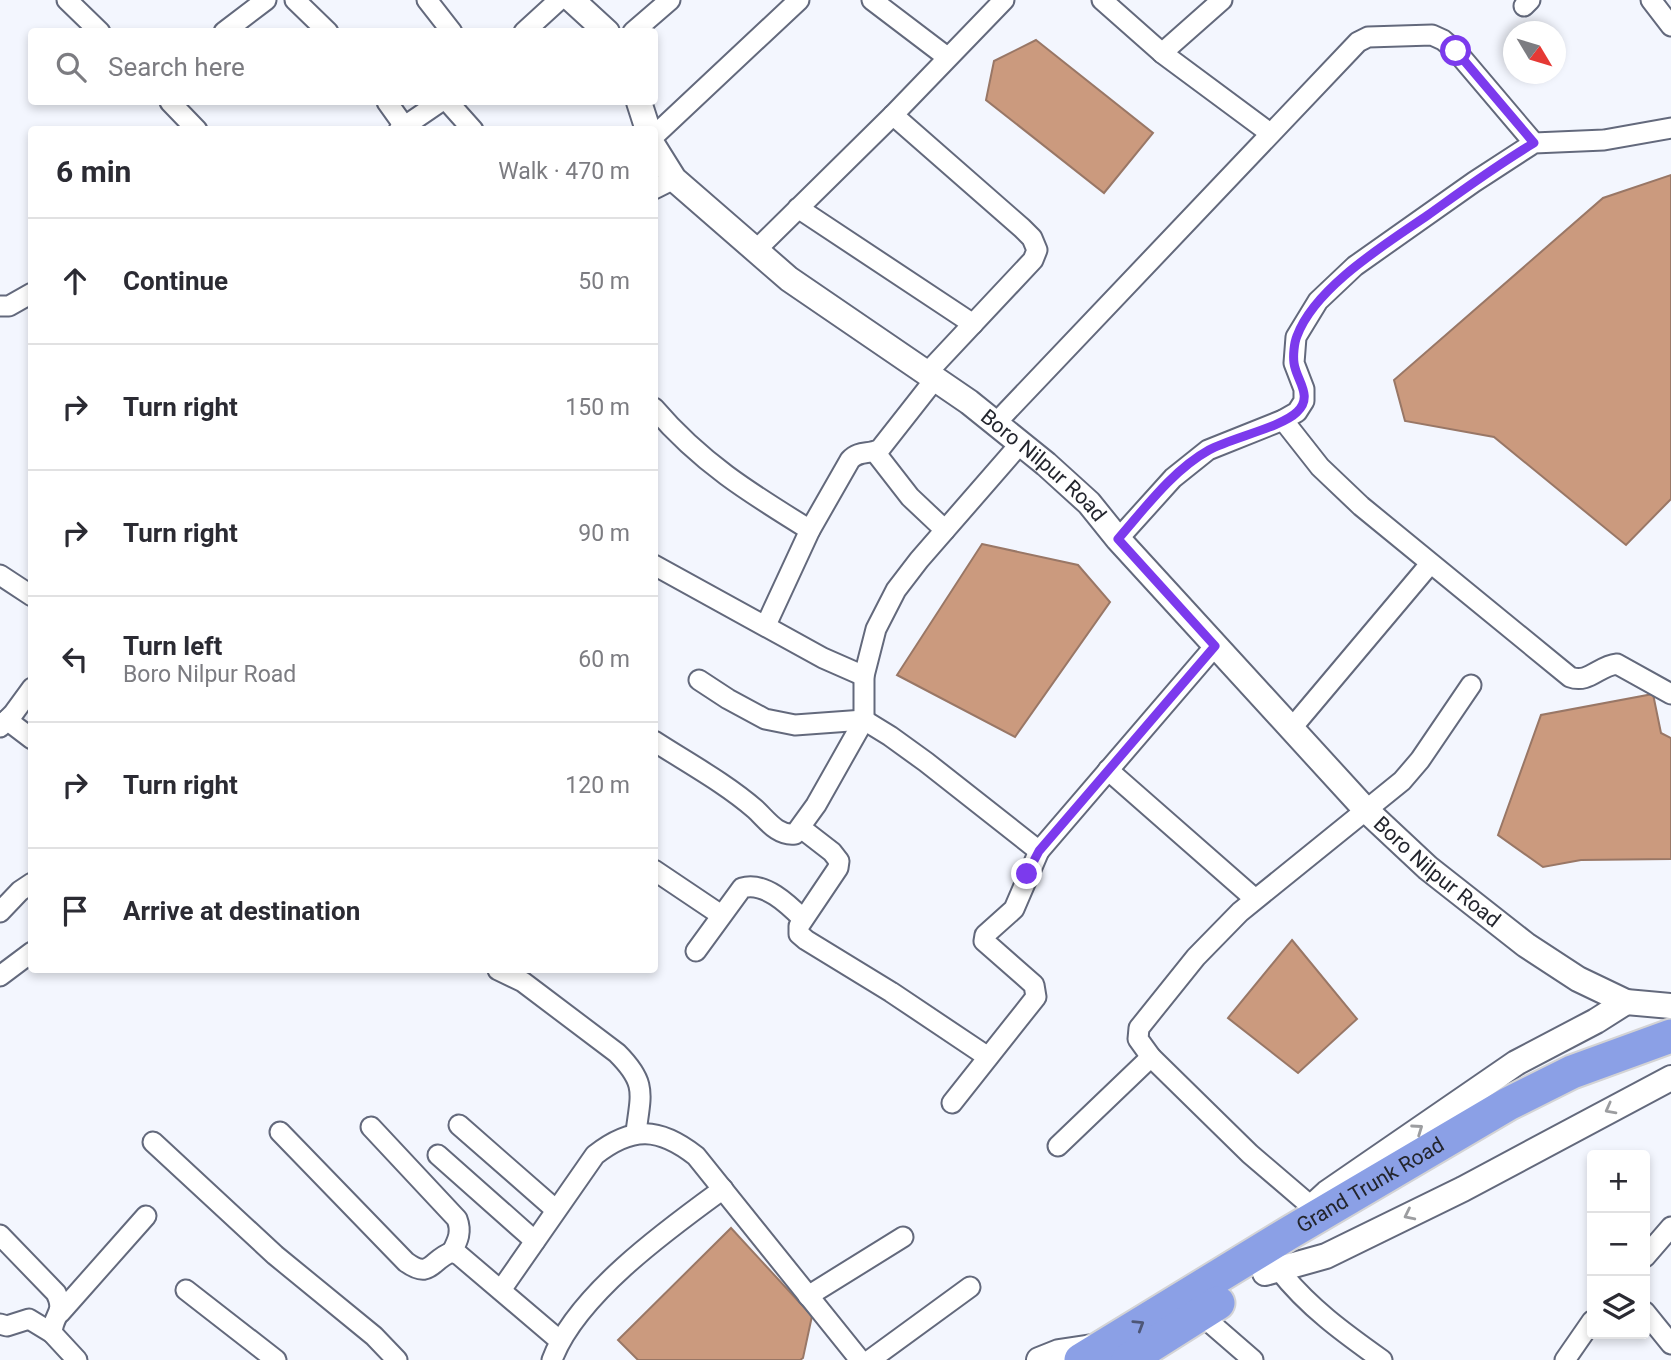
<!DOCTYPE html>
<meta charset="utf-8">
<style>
:root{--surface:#fff;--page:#f2f2f3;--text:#2b2b33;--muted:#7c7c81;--line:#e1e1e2}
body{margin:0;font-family:Roboto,sans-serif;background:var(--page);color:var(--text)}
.controls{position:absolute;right:21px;bottom:21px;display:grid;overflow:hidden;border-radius:7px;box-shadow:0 4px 10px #0003}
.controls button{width:63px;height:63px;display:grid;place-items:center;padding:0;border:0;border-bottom:2px solid var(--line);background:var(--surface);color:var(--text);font:35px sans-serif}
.compass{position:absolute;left:1503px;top:21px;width:63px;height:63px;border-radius:50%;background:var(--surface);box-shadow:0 4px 10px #0003;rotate:128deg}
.stop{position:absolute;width:21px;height:21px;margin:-16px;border:5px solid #7c3aed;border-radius:50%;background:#fff}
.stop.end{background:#7c3aed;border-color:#fff;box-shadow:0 2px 7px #0008}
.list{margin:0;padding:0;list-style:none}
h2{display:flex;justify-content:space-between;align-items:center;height:91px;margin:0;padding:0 28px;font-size:30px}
h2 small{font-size:23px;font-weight:400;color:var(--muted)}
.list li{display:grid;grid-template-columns:46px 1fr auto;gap:21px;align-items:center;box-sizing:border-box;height:126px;padding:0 28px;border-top:2px solid var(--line)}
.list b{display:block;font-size:26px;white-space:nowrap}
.list p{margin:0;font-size:23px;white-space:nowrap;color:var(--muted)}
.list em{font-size:23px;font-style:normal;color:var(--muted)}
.icon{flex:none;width:38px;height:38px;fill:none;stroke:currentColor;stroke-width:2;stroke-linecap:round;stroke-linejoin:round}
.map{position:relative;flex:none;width:1671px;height:1360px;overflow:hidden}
.search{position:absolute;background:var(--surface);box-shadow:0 4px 10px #0003;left:28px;top:28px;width:630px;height:77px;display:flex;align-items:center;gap:18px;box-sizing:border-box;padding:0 24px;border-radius:7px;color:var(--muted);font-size:26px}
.panel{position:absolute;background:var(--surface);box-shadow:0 4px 10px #0003;left:28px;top:126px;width:630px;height:847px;border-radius:7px}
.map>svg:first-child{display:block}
.water{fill:#cb9a7e;stroke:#976;stroke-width:2}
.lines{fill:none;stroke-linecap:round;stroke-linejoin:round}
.minor-casing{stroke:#63697c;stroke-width:23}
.tertiary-casing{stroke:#63697c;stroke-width:28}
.trunk-casing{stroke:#d3d3d5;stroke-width:37}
.minor{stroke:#fff;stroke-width:19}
.tertiary{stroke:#fff;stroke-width:24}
.trunk{stroke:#8ba0e6;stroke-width:33}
.oneway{stroke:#9c9da0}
.oneway2{stroke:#4d5677}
.route{stroke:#7c3aed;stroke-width:9}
.labels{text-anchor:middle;stroke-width:6;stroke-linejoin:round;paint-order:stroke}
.street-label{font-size:21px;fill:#23252d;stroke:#fff}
</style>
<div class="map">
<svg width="1671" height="1360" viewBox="0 0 1671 1360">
<rect width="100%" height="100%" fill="#f3f6fe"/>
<g class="water">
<polygon points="1036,40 1153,133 1104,193 986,100 994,61"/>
<polygon points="1671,175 1671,499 1626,545 1494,437 1405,421 1394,380 1603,198"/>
<polygon points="982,544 1078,565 1110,602 1015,737 897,675"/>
<polygon points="1653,694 1661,733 1671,738 1671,859 1581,860 1543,867 1498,835 1541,715"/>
<polygon points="1292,940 1357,1019 1298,1073 1228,1018"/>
<polygon points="731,1228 812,1316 803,1358 800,1360 638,1360 618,1340"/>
</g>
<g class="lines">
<defs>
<g id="minor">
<polyline points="67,0 100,32"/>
<polyline points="295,0 328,32"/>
<polyline points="427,0 452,32"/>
<polyline points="872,0 947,57"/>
<polyline points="1102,0 1162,53 1270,133"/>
<polyline points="1651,0 1671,26"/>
<polyline points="1524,6 1530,0"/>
<polyline points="224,32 266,0"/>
<polyline points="524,32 559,0"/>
<polyline points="633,32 670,0"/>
<polyline points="1162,53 1222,0"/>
<polyline points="170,102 197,130"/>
<polyline points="387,102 407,130"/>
<polyline points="448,102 473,130"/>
<polyline points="893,115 1022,228 1032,238 1037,250 1033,260 926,374"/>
<polyline points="399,130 440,102"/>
<polyline points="654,136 799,0"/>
<polyline points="654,189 674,179"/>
<polyline points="798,208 973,324"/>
<polyline points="756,250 893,115 1004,0"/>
<polyline points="0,306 9,306 32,293"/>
<path d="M654 408C701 463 750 493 810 530"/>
<path d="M1283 420 1320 467 1361 506 1570 677C1589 684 1598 666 1617 664L1671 694"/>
<polyline points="995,424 1358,42 1368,37 1432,35 1443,40 1456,51 1534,143"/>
<polyline points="875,452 910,497 945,530"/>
<polyline points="1118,539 1173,478 1208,450 1283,420 1297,412 1304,401 1304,389 1294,363 1296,337 1318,301 1355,266 1474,182 1534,143 1604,140 1671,128"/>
<polyline points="654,565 823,658 864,676"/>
<polyline points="0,575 32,596"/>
<path d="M766 625 810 530 850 460C859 450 869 455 880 449L935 379"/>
<polyline points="699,680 728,699 765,719 795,725 864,720 890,736 926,762 1039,851 1215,646"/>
<polyline points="7,720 32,739"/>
<polyline points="0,727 13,714 32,688"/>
<polyline points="1291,729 1430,564"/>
<path d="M654 741C688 763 725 783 755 809 767 820 777 836 795 834L816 805 864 720V676L876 629 896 590 919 560 1020 444"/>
<polyline points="1108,770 1255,899"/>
<polyline points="801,828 832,852 839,861 838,868 799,926 799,934 806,940 891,992 988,1057"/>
<polyline points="654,870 721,915"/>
<polyline points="0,912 20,891 32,883"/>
<path d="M696 951 742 888C764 881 788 904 803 919"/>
<path d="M498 970 523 982 617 1053C647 1083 641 1093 636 1132"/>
<polyline points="0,976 32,952"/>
<polyline points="952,1103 1036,997 1034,985 984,941 985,935 1014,909 1039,851"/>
<polyline points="459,1125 556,1210"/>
<path d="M371 1127 457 1219C462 1232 458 1240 452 1252"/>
<path d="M280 1132 406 1262C431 1280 430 1260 452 1252L459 1255 559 1340"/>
<polyline points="153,1142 275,1255 374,1336 397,1360"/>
<polyline points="1058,1146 1151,1057"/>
<polyline points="438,1155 535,1241"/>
<polyline points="1312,1207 1250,1154 1151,1057 1138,1039 1139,1028 1196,957 1240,912 1402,781 1420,760 1471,685"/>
<path d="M0 1235 56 1293C66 1313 53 1314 52 1333L77 1360"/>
<polyline points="1645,1257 1671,1227"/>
<path d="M1279 1270C1308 1307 1344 1333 1382 1360"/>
<polyline points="186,1290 276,1360"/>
<path d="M501 1290 595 1155C632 1126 659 1127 696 1156L860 1360"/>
<polyline points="808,1296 903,1237"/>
<polyline points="1645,1312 1671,1344"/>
<polyline points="60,1313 146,1216"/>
<polyline points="1200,1314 1253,1360"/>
<polyline points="0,1324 7,1326 29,1319 52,1333"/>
<path d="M552 1360C576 1295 668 1229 723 1189"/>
<polyline points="870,1360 970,1287"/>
<polyline points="1565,1360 1592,1321"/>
</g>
<g id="tertiary">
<polyline points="572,0 607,32"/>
<polyline points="639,102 648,130"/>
<path id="s1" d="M654 147 674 179 789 279 969 402 1046 464 1089 503 1118 539 1366 810 1428 868 1526 945 1578 979 1626 1002 1671 1006"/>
<polyline points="1315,1204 1327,1193 1516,1063 1596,1021 1626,1002"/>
<polyline points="1265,1273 1326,1256 1463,1189 1671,1078"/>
<polyline points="1039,1360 1059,1352 1099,1346"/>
</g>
<g id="trunk">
<path id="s2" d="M1081 1360 1289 1233 1508 1104 1572 1072 1671 1036"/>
<polyline points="1128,1360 1218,1303"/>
</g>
</defs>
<use href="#minor" class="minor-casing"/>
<use href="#tertiary" class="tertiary-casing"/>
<use href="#trunk" class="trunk-casing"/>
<use href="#minor" class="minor"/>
<use href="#tertiary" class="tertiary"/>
<use href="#trunk" class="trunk"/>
</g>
<defs><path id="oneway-chevron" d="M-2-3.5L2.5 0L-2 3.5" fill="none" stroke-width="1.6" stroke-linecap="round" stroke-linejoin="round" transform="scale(1.75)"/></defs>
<g class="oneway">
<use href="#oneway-chevron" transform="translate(1610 1109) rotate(152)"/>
<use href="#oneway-chevron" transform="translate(1418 1129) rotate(-35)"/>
<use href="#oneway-chevron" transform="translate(1409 1215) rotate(154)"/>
</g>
<use class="oneway2" href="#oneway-chevron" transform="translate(1139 1325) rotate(-32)"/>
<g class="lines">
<path class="route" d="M1027 874 1039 851 1215 646 1118 539C1145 508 1173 470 1209 450 1231 438 1282 427 1297 412 1314 396 1296 380 1294 363 1293 356 1294 343 1297 336 1315 287 1386 244 1428 215 1463 190 1497 165 1534 143L1456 51"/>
</g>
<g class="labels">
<g class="street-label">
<text dy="7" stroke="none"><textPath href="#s1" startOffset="506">Boro Nilpur Road</textPath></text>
<text dy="7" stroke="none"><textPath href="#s1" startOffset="1073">Boro Nilpur Road</textPath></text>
<text dy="7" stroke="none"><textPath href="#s2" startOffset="338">Grand Trunk Road</textPath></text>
</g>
</g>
</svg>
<div class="controls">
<button>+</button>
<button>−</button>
<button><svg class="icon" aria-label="layers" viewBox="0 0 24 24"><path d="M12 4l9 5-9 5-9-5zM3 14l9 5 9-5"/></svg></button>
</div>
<svg class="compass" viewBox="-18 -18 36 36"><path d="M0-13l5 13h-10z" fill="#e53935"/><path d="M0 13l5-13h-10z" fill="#7c7c81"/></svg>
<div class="stop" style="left:1456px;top:51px"></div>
<div class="stop end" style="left:1027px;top:874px"></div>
<div class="search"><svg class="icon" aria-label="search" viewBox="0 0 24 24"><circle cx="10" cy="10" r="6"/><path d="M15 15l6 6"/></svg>Search here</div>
<section class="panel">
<h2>6 min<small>Walk · 470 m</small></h2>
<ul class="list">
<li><svg class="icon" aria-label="ahead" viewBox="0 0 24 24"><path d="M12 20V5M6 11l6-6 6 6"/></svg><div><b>Continue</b></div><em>50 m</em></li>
<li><svg class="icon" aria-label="right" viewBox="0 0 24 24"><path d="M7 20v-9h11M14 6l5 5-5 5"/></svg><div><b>Turn right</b></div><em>150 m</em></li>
<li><svg class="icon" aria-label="right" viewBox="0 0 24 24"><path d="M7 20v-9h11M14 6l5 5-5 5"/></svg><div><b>Turn right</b></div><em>90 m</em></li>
<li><svg class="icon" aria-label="left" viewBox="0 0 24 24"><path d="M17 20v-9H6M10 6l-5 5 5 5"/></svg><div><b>Turn left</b><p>Boro Nilpur Road</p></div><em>60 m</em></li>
<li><svg class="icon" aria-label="right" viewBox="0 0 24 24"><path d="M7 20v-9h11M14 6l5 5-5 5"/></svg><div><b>Turn right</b></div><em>120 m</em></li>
<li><svg class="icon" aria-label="arrive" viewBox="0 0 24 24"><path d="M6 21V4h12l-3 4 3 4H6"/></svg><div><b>Arrive at destination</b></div></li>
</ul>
</section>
</div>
